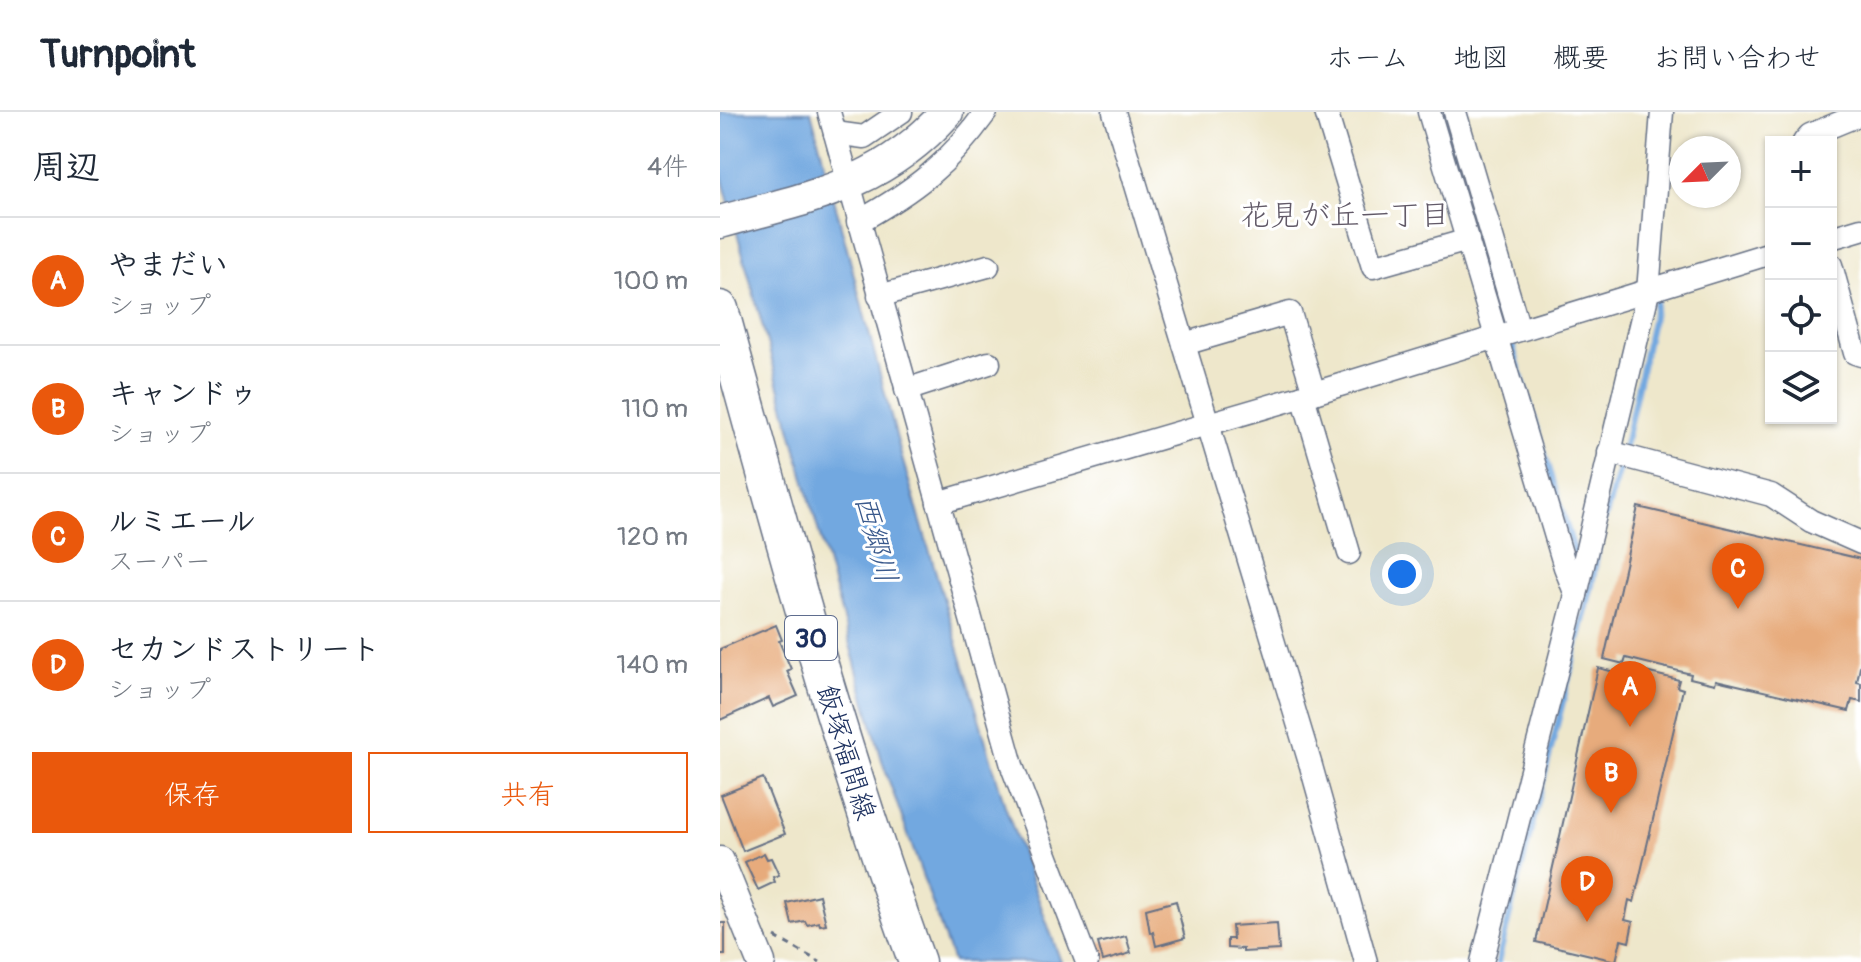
<!DOCTYPE html>
<html lang="ja">
<meta charset="utf-8">
<style>
:root{--surface:#fff;--page:#f2f2f3;--text:#1f2937;--muted:#747a83;--line:#e0e1e3;--accent:#ea580c}
body{margin:0;font-family:Pangolin,"Klee One",sans-serif;background:var(--page);color:var(--text)}
.controls{position:absolute;right:24px;top:24px;display:grid;overflow:hidden;border-radius:0px;box-shadow:0 2px 6px #0004}
.controls button{width:72px;height:72px;display:grid;place-items:center;padding:0;border:0;border-bottom:2px solid var(--line);background:var(--surface);color:var(--text);font:40px sans-serif}
.compass{position:absolute;left:949px;top:24px;width:72px;height:72px;border-radius:50%;background:var(--surface);box-shadow:0 2px 6px #0004;rotate:246deg}
.you{position:absolute;left:682px;top:462px;width:28px;height:28px;margin:-20px;border:6px solid #fff;border-radius:50%;background:#1a73e8;box-shadow:0 0 0 12px #1a73e833}
.badge{display:grid;place-items:center;width:52px;height:52px;border-radius:50%;background:var(--accent);color:#fff;font-size:26px;font-weight:700}
.pin{position:absolute;translate:-50% -66px;filter:drop-shadow(0 2px 4px #0008)}
.pin::after{content:'';position:absolute;top:42px;width:28px;height:24px;background:inherit;clip-path:polygon(0 0,100% 0,50% 100%)}
.list{margin:0;padding:0;list-style:none}
h2{display:flex;justify-content:space-between;align-items:center;height:104px;margin:0;padding:0 32px;font-size:34px}
h2 small{font-size:26px;font-weight:400;color:var(--muted)}
.list li{display:grid;grid-template-columns:52px 1fr auto;gap:24px;align-items:center;box-sizing:border-box;height:128px;padding:0 32px;border-top:2px solid var(--line)}
.list b{display:block;font-size:30px;white-space:nowrap}
.list p{margin:0;font-size:26px;white-space:nowrap;color:var(--muted)}
.list em{font-size:26px;font-style:normal;color:var(--muted)}
.actions{display:flex;gap:16px;padding:24px 32px}
.actions a{flex:1;padding:18px 0;border:2px solid var(--accent);border-radius:0px;text-align:center;font-size:28px;color:var(--accent)}
.actions .main{background:var(--accent);color:#fff}
.icon{flex:none;width:44px;height:44px;fill:none;stroke:currentColor;stroke-width:2;stroke-linecap:round;stroke-linejoin:round}
.map{position:relative;flex:none;width:1141px;height:850px;overflow:hidden}
header{display:flex;align-items:center;gap:48px;box-sizing:border-box;height:112px;padding:0 40px;background:var(--surface);border-bottom:2px solid var(--line)}
header strong{font-size:38px}
nav{display:flex;gap:44px;margin-inline-start:auto;font-size:28px}
main{display:flex}
aside{flex:1;background:var(--surface)}
.map>svg:first-child{display:block}
.water{fill:#72a8e0;stroke:#466c9f;stroke-width:2}
.lines{fill:none;stroke-linecap:round;stroke-linejoin:round}
.stream{stroke:#72a8e0;stroke-width:6}
.building{fill:#e7ab7c}
.minor-casing{stroke:#656f84;stroke-width:25}
.tertiary-casing{stroke:#656f84;stroke-width:31}
.secondary-casing{stroke:#656f84;stroke-width:35}
.primary-casing{stroke:#656f84;stroke-width:39}
.path{stroke:#656f84;stroke-width:3;stroke-dasharray:6 6;stroke-linecap:butt}
.minor{stroke:#fff;stroke-width:22}
.tertiary{stroke:#fff;stroke-width:28}
.secondary{stroke:#fff;stroke-width:32}
.primary{stroke:#fff;stroke-width:36}
.labels{text-anchor:middle;stroke-width:6;stroke-linejoin:round;paint-order:stroke}
.shield{fill:#fff;stroke:#5f6d8e;stroke-width:2}
.shield-label{font-size:26px;font-weight:bold;fill:#1b2f5e}
.street-label{font-size:28px;fill:#1b2f5e;stroke:#fff}
.neighbourhood-label{font-size:30px;fill:#625a68;stroke:#fff}
.water-label{font-size:30px;font-style:italic;fill:#39598c;stroke:#fff}
</style>
<header>
<strong>Turnpoint</strong>
<nav><a>ホーム</a><a>地図</a><a>概要</a><a>お問い合わせ</a></nav>
</header>
<main>
<aside>
<h2>周辺<small>4件</small></h2>
<ul class="list">
<li><span class="badge">A</span><div><b>やまだい</b><p>ショップ</p></div><em>100 m</em></li>
<li><span class="badge">B</span><div><b>キャンドゥ</b><p>ショップ</p></div><em>110 m</em></li>
<li><span class="badge">C</span><div><b>ルミエール</b><p>スーパー</p></div><em>120 m</em></li>
<li><span class="badge">D</span><div><b>セカンドストリート</b><p>ショップ</p></div><em>140 m</em></li>
</ul>
<div class="actions"><a class="main">保存</a><a>共有</a></div>
</aside>
<div class="map">
<svg width="1141" height="850" viewBox="0 0 1141 850">
<rect width="100%" height="100%" fill="#fff"/>
<filter id="ink" filterUnits="userSpaceOnUse"><feTurbulence type="fractalNoise" baseFrequency=".0125" numOctaves="2"/><feDisplacementMap in="SourceGraphic" scale="16" xChannelSelector="R" yChannelSelector="G"/><feConvolveMatrix kernelMatrix="1 2 1 2 8 2 1 2 1" color-interpolation-filters="sRGB"/></filter>
<filter id="wash" filterUnits="userSpaceOnUse"><feTurbulence type="fractalNoise" baseFrequency=".006" numOctaves="4" result="noise"/><feDisplacementMap in="SourceGraphic" scale="32" xChannelSelector="R" yChannelSelector="G"/><feGaussianBlur stdDeviation="1.8" result="paint"/><feColorMatrix in="noise" values="0 0 0 0 0 0 0 0 0 0 0 0 0 0 0 0 0 1.4 0 .05"/><feComposite in="paint" operator="in"/></filter>
<g filter="url(#wash)">
<rect width="100%" height="100%" fill="#eee7cb"/>
<polygon class="water" points="0,0 91,0 182,346 285,694 341,850 233,850 163,652 88,381 0,58"/>
<g class="lines">
<g class="stream">
<polyline points="722,0 856,445"/>
<polyline points="904,338 938,181"/>
<polyline points="885,407 901,349"/>
<polyline points="778,850 872,473 880,426"/>
</g>
</g>
<g id="blocks">
<g class="building">
<polygon points="918,395 1141,447 1141,550 1137,570 1141,571 1141,590 1132,588 1129,599 996,568 995,572 970,566 971,562 906,546 904,552 884,547"/>
<polygon points="56,513 62,528 59,529 71,557 67,559 78,584 53,595 49,586 0,608 0,537"/>
<polygon points="878,556 916,565 917,558 959,568 957,575 963,577 914,790 909,788 905,808 913,810 909,830 901,828 896,849 816,830"/>
<polygon points="43,666 65,722 23,739 1,683"/>
<polygon points="44,741 47,747 51,746 59,763 53,765 55,770 38,778 25,750"/>
<polygon points="99,783 106,812 100,813 99,810 87,813 85,809 72,812 67,791"/>
<polygon points="456,789 465,826 436,834 433,820 430,821 426,797"/>
<rect x="0" y="811" width="5" height="32"/>
<polygon points="557,811 559,838 523,840 523,837 507,836 507,827 513,827 512,814"/>
<polygon points="406,824 411,841 383,849 378,831"/>
</g>
</g>
</g>
<g filter="url(#ink)">
<use href="#blocks" fill-opacity="0" stroke="#656f84" stroke-width="2"/>
<g class="lines">
<defs>
<g id="minor">
<polyline points="109,0 293,657 367,850"/>
<polyline points="394,0 591,654 646,850"/>
<polyline points="606,0 653,155 748,128"/>
<polyline points="709,0 845,455 856,483"/>
<polyline points="735,0 799,217"/>
<polyline points="115,21 144,25 181,0"/>
<polyline points="1084,30 1090,23 1141,2"/>
<path d="M138 110C195 78 228 53 266 0"/>
<polyline points="1111,126 1141,117"/>
<polyline points="1111,153 1135,241 1141,243"/>
<polyline points="159,184 268,154"/>
<polyline points="464,232 570,201 594,281"/>
<polyline points="186,278 269,251"/>
<polyline points="583,284 629,441"/>
<polyline points="889,340 1051,383 1091,409 1141,431"/>
<polyline points="218,391 594,281 1051,141"/>
<polyline points="762,850 856,483 928,180 942,0"/>
</g>
<polyline id="tertiary" points="0,749 41,850"/>
<path id="secondary" d="M0 110C90 85 161 74 227 0"/>
<path id="primary" d="M0 197C60 416 119 636 197 850"/>
</defs>
<use href="#minor" class="minor-casing"/>
<use href="#tertiary" class="tertiary-casing"/>
<use href="#secondary" class="secondary-casing"/>
<use href="#primary" class="primary-casing"/>
<polyline class="path" points="55,825 100,850"/>
<use href="#minor" class="minor"/>
<use href="#tertiary" class="tertiary"/>
<use href="#secondary" class="secondary"/>
<use href="#primary" class="primary"/>
</g>
</g>
<g class="labels">
<rect class="shield" x="65" y="504" width="52" height="44" rx="6"/>
<g class="shield-label">
<text x="91" y="535">30</text>
</g>
<g class="street-label">
<text transform="translate(127 640) rotate(73)" y="10">飯塚福間線</text>
</g>
<g class="neighbourhood-label">
<text x="625" y="113">花見が丘一丁目</text>
</g>
<g class="water-label">
<text transform="translate(156 427) rotate(75)" y="10">西郷川</text>
</g>
</g>
</svg>
<div class="controls">
<button>+</button>
<button>−</button>
<button><svg class="icon" aria-label="locate" viewBox="0 0 24 24"><circle cx="12" cy="12" r="6"/><path d="M12 2v4M12 18v4M2 12h4M18 12h4"/></svg></button>
<button><svg class="icon" aria-label="layers" viewBox="0 0 24 24"><path d="M12 4l9 5-9 5-9-5zM3 14l9 5 9-5"/></svg></button>
</div>
<svg class="compass" viewBox="-18 -18 36 36"><path d="M0-13l5 13h-10z" fill="#e53935"/><path d="M0 13l5-13h-10z" fill="#747a83"/></svg>
<div class="you"></div>
<div class="pin badge" style="left:910px;top:615px">A</div>
<div class="pin badge" style="left:891px;top:701px">B</div>
<div class="pin badge" style="left:1018px;top:497px">C</div>
<div class="pin badge" style="left:867px;top:810px">D</div>
</div>
</main>
